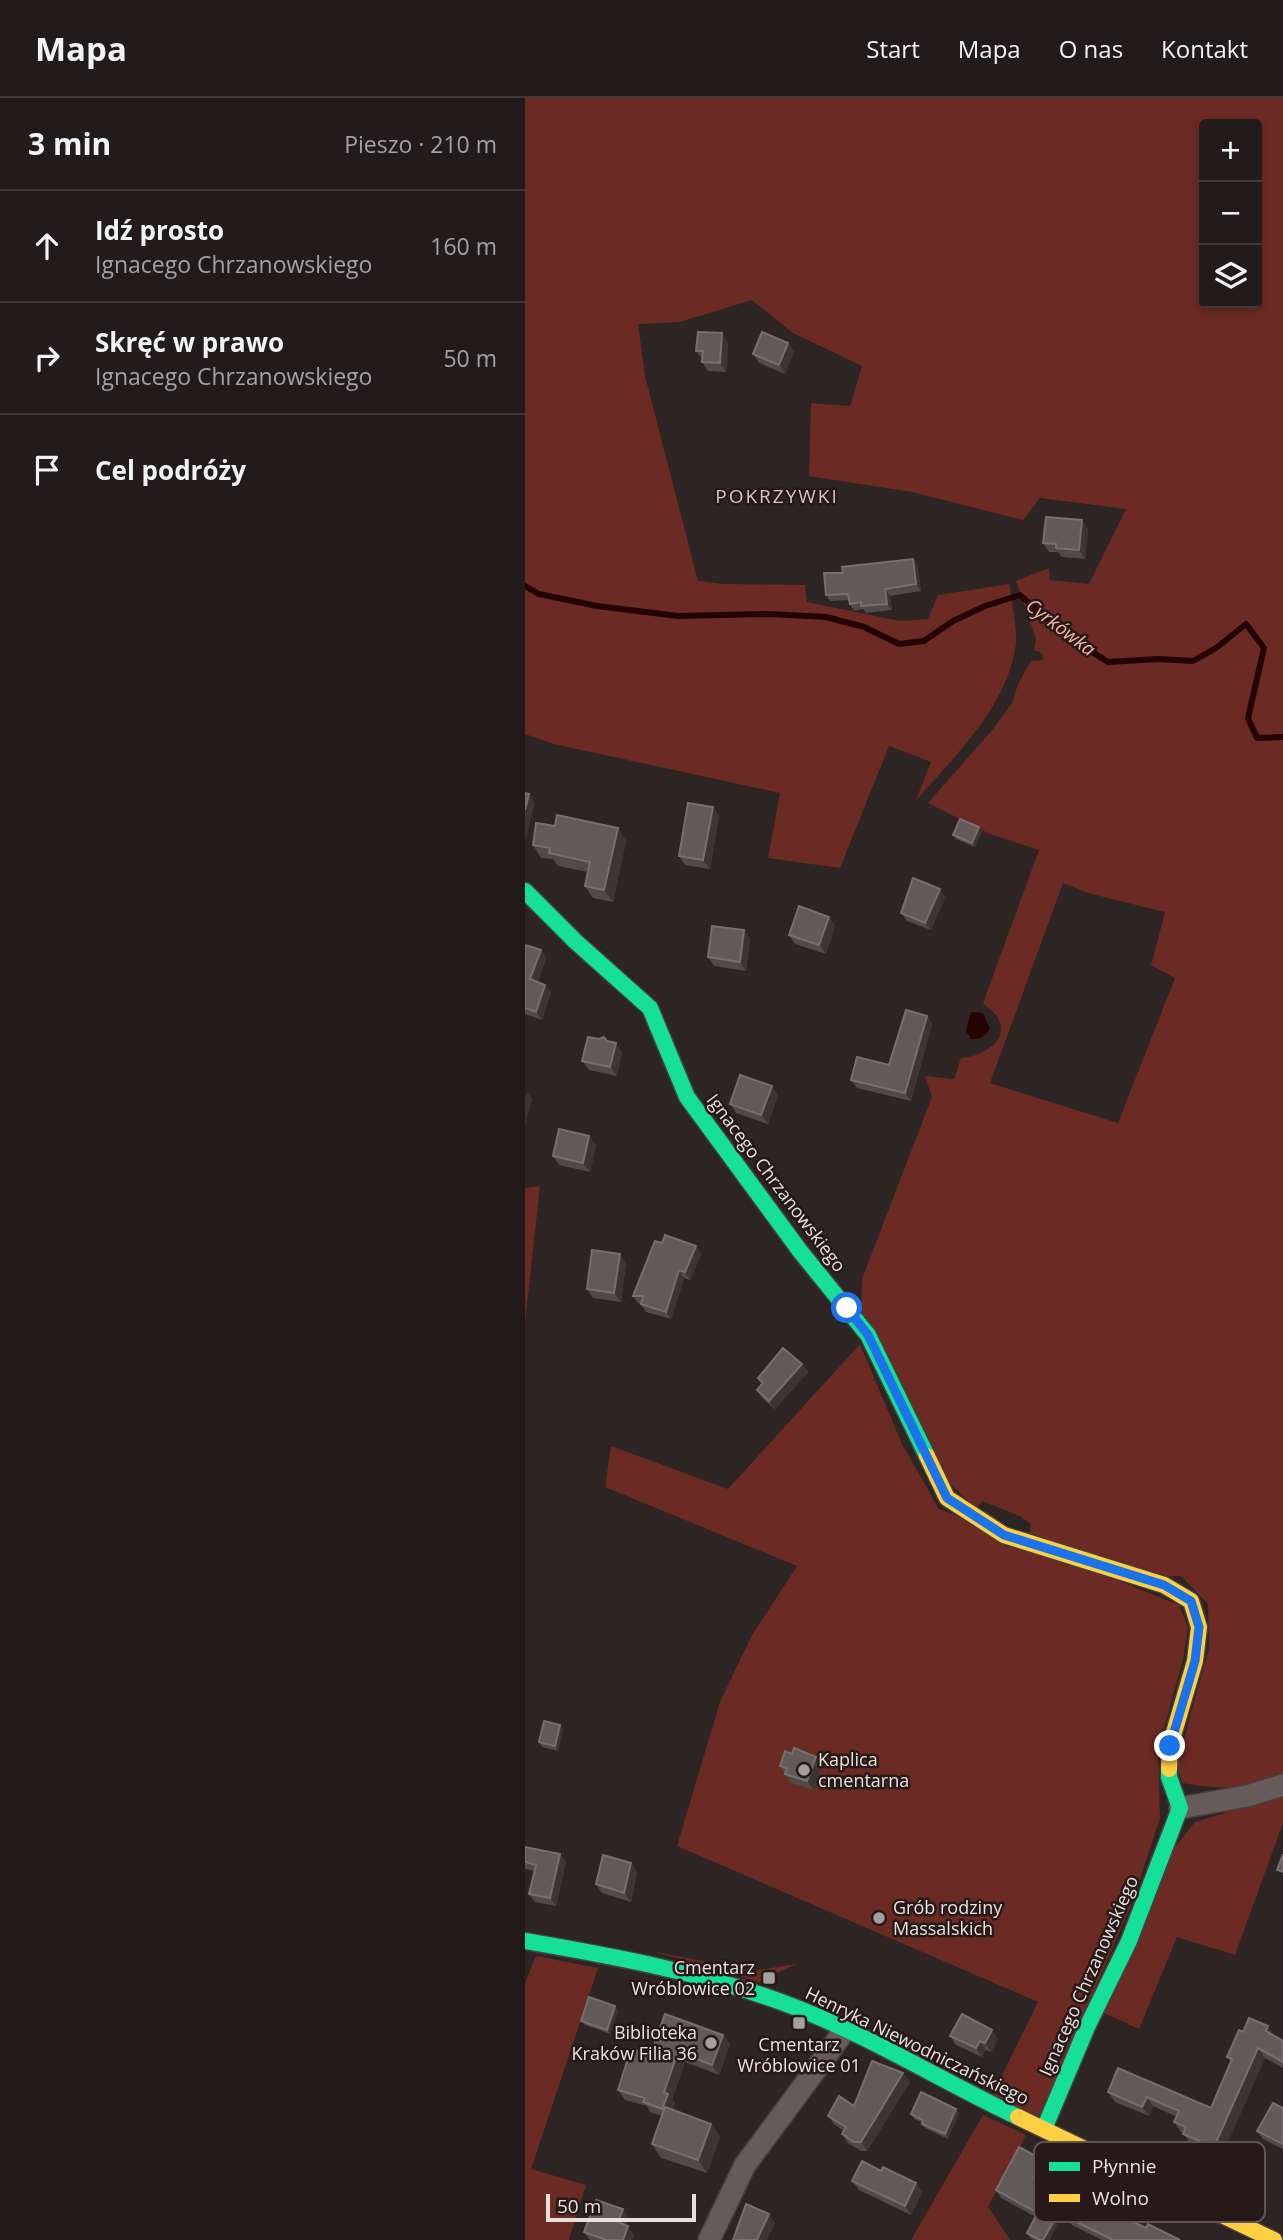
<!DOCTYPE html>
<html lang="pl">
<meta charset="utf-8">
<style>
:root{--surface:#211c1b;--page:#2d2928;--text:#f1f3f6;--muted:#a2a1a3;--line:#3e3a3a}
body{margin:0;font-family:"Open Sans",sans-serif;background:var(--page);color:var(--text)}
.controls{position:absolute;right:21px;top:21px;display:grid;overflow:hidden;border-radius:7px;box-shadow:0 4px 10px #0003}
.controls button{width:63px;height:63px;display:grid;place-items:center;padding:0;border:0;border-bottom:2px solid var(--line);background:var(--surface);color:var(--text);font:35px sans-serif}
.scale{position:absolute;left:21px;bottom:18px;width:150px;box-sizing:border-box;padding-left:7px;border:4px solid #e9e0de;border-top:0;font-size:19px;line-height:24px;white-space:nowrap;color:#e9e0de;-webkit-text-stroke:5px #261917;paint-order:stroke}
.stop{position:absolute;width:21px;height:21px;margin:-16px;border:5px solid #1a73e8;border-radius:50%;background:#fff}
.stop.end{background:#1a73e8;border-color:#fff;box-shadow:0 2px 7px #0008}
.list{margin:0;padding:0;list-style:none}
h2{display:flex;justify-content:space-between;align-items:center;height:91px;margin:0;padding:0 28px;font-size:30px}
h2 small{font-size:23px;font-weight:400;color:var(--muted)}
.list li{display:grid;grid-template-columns:46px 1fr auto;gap:21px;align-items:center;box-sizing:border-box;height:112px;padding:0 28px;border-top:2px solid var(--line)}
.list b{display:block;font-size:26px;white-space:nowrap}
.list p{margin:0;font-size:23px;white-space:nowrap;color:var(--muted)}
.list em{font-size:23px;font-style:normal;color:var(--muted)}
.icon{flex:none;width:38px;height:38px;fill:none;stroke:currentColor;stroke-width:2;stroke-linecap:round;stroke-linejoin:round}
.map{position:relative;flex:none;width:758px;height:2142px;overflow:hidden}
header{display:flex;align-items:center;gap:42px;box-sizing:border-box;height:98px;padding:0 35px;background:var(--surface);border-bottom:2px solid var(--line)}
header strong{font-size:33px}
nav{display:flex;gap:38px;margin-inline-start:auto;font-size:24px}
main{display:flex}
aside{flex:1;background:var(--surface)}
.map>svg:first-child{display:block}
.green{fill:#6b2a24;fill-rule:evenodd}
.water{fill:#250303}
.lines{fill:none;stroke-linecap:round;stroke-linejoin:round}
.stream{stroke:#250303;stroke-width:6}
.street-casing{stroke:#46403f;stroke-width:24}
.fast-casing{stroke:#46403f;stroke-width:19}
.slow-casing{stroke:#46403f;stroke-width:19}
.street{stroke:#675b59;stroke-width:21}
.fast{stroke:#16e098;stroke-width:16}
.slow{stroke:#ffcf43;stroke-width:16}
.wall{fill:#504a49}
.shaded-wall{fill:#3b3534}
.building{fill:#615a59;stroke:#766f6e;stroke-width:2}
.route{stroke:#1a73e8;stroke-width:9}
.poi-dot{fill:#a79f9d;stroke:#261917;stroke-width:2.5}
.labels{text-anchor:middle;stroke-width:5;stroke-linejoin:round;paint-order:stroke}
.street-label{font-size:18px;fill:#e9e0de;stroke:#261917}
.poi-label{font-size:18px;fill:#e9e0de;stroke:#261917;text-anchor:start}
.neighbourhood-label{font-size:19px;letter-spacing:2px;fill:#d6c3c0;stroke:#261917}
.water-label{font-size:19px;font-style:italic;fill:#fab1a6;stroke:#261917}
.key{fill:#261917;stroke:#605553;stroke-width:2}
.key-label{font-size:19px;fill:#e9e0de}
</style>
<header>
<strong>Mapa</strong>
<nav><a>Start</a><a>Mapa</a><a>O nas</a><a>Kontakt</a></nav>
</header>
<main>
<aside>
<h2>3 min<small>Pieszo · 210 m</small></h2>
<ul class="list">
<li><svg class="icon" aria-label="ahead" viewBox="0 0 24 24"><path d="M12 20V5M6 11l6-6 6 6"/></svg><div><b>Idź prosto</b><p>Ignacego Chrzanowskiego</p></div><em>160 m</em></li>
<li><svg class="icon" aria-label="right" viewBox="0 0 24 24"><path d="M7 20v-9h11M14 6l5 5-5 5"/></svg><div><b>Skręć w prawo</b><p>Ignacego Chrzanowskiego</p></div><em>50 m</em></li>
<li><svg class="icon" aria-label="arrive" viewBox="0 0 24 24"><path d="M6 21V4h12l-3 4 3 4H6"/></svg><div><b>Cel podróży</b></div></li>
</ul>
</aside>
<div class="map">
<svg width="758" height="2142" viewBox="0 0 758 2142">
<rect width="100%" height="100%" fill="#2c2524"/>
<g class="green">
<path d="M0 0H758V1676C718 1692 699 1692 657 1685L652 1666 684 1550 683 1506 656 1478 629 1479 504 1437 506 1426 495 1418 457 1403 451 1411 422 1382 336 1212 337 1181 407 999 400 978 429 981 436 960C454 959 484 945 474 922 471 915 463 910 458 905L514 752 465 736 403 705 468 631 487 605 493 586 506 563 518 562 517 555 509 552 511 541 491 483 524 470 525 482 564 486 601 411 515 400 498 422 387 394 284 378 286 305 325 308 337 268 268 235 227 202 155 224 113 226 120 278 173 483 198 486 280 487 282 504 375 523 403 521 413 497 485 486C486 501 493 534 491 546 482 610 430 657 390 704L406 664 364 648 315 770 243 760 255 695 29 646 0 636ZM679 26H732V205H679ZM538 785 563 795 640 814 626 867 650 880 593 1025 465 985Z"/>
<polygon points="15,1088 0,1224 0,1090"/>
<polygon points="335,1246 377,1346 414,1411 654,1507 663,1529 658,1562 633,1651 635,1720 608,1803 514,2020 467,1998 513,1904 152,1748 195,1604 227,1537 272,1468 80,1389 86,1348 203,1391"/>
<polygon points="758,1698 758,1725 710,1857 652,1839 614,1931 577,1914 649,1750 670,1724 697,1716 731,1701"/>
<polygon points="127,1853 227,1873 271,1866 234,1884"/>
<polygon points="11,1858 73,1870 6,2071 61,2087 44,2142 0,2142 0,1885"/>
<polygon points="458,2017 501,2037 463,2109 485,2142 386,2142"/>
</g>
<path class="water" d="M446 914 458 915 465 931C459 939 455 942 446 941L441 933Z"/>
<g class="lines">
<polyline class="stream" points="0,488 14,496 72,508 153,518 244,516 301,519 339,529 374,546 399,543 428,523 460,508 495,497 541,537 583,564 633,561 668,563 691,550 721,526 739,550 723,620 732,640 758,639"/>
<defs>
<g id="street">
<polyline points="655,1710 722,1698 758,1687"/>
<polyline points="184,2142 220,2067 320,1932"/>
</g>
<g id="fast">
<polyline points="0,793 50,843 125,910 162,999 275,1153 343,1237 402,1358"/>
<path d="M0 1843C87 1858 175 1874 259 1905 340 1935 415 1982 493 2019"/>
<polyline points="519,2031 562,1929 604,1843 655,1710 644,1679 644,1671"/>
</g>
<g id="slow">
<polyline points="402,1358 422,1400 479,1437 639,1487 666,1503 674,1529 670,1563 645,1648 644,1671"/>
<polyline points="493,2019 749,2142"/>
</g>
</defs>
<use href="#street" class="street-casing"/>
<use href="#fast" class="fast-casing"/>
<use href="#slow" class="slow-casing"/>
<use href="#street" class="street"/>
<use href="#fast" class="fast"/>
<use href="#slow" class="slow"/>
</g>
<g class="wall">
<polygon points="203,244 201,274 183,273 177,264 177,261 171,253"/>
<polygon points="263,245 269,254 260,276 234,265 228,256"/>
<polygon points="557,422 563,431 560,461 537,459 533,454 524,454 518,445"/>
<polygon points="388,461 392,467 396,493 365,498 367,512 341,515 338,511 329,513 325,506 324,502 305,503 301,497 318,475"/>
<polygon points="188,709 194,718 185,771 160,767 154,758"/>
<polygon points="30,728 93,730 101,743 88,804 68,800 60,788 63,774 33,768 28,761 16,760 8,747"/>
<polygon points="457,733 450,749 431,741 428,737"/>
<polygon points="420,799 406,832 382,823 376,815"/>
<polygon points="304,819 310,828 301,856 270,846 264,837"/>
<polygon points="219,832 225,841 221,873 189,868 183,859"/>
<polygon points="0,847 16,852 21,860 13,884 20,887 26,894 17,922 0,916"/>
<polygon points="402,918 407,926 386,1003 332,990 326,982 364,967"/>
<polygon points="82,943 97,954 92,978 64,972 57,963"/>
<polygon points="253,997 243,1026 211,1015 205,1006"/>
<polygon points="64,1038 71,1047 65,1074 34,1067 28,1058"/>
<polygon points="137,1145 171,1148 176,1156 165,1182 159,1180 146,1221 121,1214 116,1206 113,1205 108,1198"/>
<polygon points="101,1165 96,1204 68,1200 62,1191"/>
<polygon points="277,1266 283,1274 250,1311 237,1300 232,1292 237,1286 233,1280"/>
<polygon points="38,1631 33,1653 17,1649 14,1644"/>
<polygon points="255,1668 297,1668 289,1692 266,1685"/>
<polygon points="0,1749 35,1756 41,1764 31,1808 10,1804 4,1796 9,1773 0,1771"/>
<polygon points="106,1765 112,1774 106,1804 77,1795 71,1786"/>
<polygon points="90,1908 93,1913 85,1936 60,1927 56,1923"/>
<polygon points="467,1932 473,1941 466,1954 461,1952 457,1959 431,1947 425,1938"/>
<polygon points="718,1934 749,1939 758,1943 758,1970 740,1960 696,2059 665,2045 658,2035 656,2034 649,2024 652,2019 628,2008 624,2018 590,2004 583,1994 593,1970 686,2010 706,1964 702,1959"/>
<polygon points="198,1937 205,1946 194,1977 160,1964 147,2002 150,2005 147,2012 186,2026 195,2039 182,2075 136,2060 127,2046 137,2018 125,2014 122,2008 100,2002 93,1992 126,1956"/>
<polygon points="378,1975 385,1984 342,2053 336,2053 323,2045 317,2036 319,2033 309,2026 303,2018 329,2008"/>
<polygon points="758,2010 758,2051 738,2041 732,2033"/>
<polygon points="431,2011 434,2015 423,2041 400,2030 397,2026 397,2024 389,2021 386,2016"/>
<polygon points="518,2062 524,2070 516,2084 529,2096 517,2116 532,2127 524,2142 509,2142 505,2140 502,2135 511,2119 476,2100 471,2092"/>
<polygon points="356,2073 391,2085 397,2094 386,2117 334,2092 327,2083"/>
<polygon points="541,2119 621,2130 655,2142 577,2142 547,2127"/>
<polygon points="104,2120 101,2128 109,2137 107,2142 65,2142 59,2134"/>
</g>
<g class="shaded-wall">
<polygon points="197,235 203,244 201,274 195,265"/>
<polygon points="263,245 269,254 260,276 254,267"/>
<polygon points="557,422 563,431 560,461 554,452"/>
<polygon points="388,461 392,467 396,493 391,486"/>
<polygon points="360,491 365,498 367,512 362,506"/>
<polygon points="4,696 10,705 1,741 0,739 0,712"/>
<polygon points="188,709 194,718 185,771 178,762"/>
<polygon points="454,729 457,733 450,749 447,745"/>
<polygon points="93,730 101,743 88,804 79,792"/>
<polygon points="415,791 420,799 406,832 400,825"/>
<polygon points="304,819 310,828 301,856 294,847"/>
<polygon points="219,832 225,841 221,873 215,864"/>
<polygon points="16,852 21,860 11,889 5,881"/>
<polygon points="20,887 26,894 17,922 11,914"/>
<polygon points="402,918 407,926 386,1003 380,995"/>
<polygon points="91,945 97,954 92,978 85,969"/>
<polygon points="247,988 253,997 243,1026 236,1017"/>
<polygon points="2,994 7,1001 0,1028 0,1000"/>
<polygon points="64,1038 71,1047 65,1074 58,1065"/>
<polygon points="171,1148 176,1156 165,1182 160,1174"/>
<polygon points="95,1156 101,1165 96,1204 89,1195"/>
<polygon points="154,1172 159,1180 146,1221 141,1214"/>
<polygon points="277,1266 283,1274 250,1311 244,1303"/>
<polygon points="35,1627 38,1631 33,1653 30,1648"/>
<polygon points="291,1659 297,1668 289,1692 282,1683"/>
<polygon points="35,1756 41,1764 31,1808 25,1800"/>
<polygon points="106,1765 112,1774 106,1804 99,1795"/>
<polygon points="90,1908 93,1913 85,1936 82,1932"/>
<polygon points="743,1928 750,1938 741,1933"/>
<polygon points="467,1932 473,1941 466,1954 460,1945"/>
<polygon points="198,1937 205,1946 194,1977 187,1967"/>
<polygon points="455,1943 461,1952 457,1959 451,1950"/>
<polygon points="733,1950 740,1960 696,2059 689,2049"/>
<polygon points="153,1954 160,1964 147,2002 150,2005 144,2020 137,2011 139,1994"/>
<polygon points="378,1975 385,1984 342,2053 336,2044"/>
<polygon points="622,1999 628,2008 624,2018 617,2009"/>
<polygon points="431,2011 434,2015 423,2041 420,2036"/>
<polygon points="186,2026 195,2039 182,2075 173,2062"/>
<polygon points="518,2062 524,2070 514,2088 508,2080"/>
<polygon points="391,2085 397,2094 386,2117 380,2108"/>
<polygon points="523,2088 529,2096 514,2121 509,2113"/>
<polygon points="98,2111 104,2120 99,2133 93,2124"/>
<polygon points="244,2116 250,2125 242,2142 232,2142"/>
<polygon points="529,2123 532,2127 524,2142 518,2142"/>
<polygon points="103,2128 109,2137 107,2142 98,2142"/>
</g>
<g class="building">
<polygon points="173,234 197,235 195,265 177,264 178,253 171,253"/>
<polygon points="237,234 263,245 254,267 228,256"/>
<polygon points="521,419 557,422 554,452 531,450 531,446 518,445"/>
<polygon points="388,461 391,486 360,491 362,506 336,508 336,504 325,506 323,496 301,497 299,475 318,475 317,469"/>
<polygon points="0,695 4,696 0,712"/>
<polygon points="163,705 188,709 178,762 154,758"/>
<polygon points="32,717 93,730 79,792 60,788 65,764 24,755 25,750 8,747 11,725 30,728"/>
<polygon points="435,721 454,729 447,745 428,737"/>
<polygon points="388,780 415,791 400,825 376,815"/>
<polygon points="274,808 304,819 294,847 264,837"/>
<polygon points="187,828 219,832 215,864 183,859"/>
<polygon points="0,847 16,852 5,881 20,887 11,914 0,910"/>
<polygon points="381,912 402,918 380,995 326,982 332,959 364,967"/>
<polygon points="63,939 74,941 79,939 82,943 91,945 85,969 57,963"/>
<polygon points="215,977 247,988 236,1017 205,1006"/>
<polygon points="34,1031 64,1038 58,1065 28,1058"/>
<polygon points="140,1137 171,1148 160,1174 154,1172 141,1214 116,1206 118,1198 108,1198 130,1143 137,1145"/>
<polygon points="67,1152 95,1156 89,1195 62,1191"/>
<polygon points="258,1250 277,1266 244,1303 232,1292 238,1285 233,1280"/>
<polygon points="19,1623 35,1627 30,1648 14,1644"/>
<polygon points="269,1650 291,1659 282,1683 260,1676 262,1670 255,1668 260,1653 267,1656"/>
<polygon points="0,1749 35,1756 25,1800 4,1796 11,1767 0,1764"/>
<polygon points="758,1756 758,1774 752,1772"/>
<polygon points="78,1757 106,1765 99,1795 71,1786"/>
<polygon points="64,1899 90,1908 82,1932 56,1923"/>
<polygon points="140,1916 198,1937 187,1967 153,1954 139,1994 143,1996 137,2011 118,2004 120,2000 93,1992 106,1951 126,1956"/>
<polygon points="437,1916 467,1932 460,1945 455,1943 451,1950 425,1938"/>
<polygon points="724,1920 743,1928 741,1933 758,1943 758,1964 733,1950 689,2049 658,2036 661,2029 649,2024 654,2013 622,1999 617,2009 583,1994 593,1970 686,2010 707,1961 702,1959 714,1932 718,1934"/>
<polygon points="347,1963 378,1975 336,2044 329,2044 317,2036 321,2029 303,2018 314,1998 329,2008"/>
<polygon points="396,1994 431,2011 420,2036 397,2026 398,2022 386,2016"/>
<polygon points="748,2005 758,2010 758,2046 732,2033"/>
<polygon points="140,2009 186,2026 173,2062 127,2046"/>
<polygon points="494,2049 518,2062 508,2080 523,2088 509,2113 471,2092"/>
<polygon points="337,2063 356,2073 358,2069 391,2085 380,2108 327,2083"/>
<polygon points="553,2097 621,2130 623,2126 655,2142 588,2142 541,2119"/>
<polygon points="71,2102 98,2111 93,2124 103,2128 98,2142 81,2142 59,2134"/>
<polygon points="221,2106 244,2116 232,2142 208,2142"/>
<polygon points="513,2114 529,2123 518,2142 515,2142 502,2135"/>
</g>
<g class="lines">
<polyline class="route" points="322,1210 343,1237 422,1400 479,1437 639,1487 666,1503 674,1529 670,1563 645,1648"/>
</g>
<g class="poi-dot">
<circle cx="279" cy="1672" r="7"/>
<circle cx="354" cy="1820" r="7"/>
<rect x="237" y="1873" width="14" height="14" rx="3.5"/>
<rect x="267" y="1918" width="14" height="14" rx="3.5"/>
<circle cx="186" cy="1945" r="7"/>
</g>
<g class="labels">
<g class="street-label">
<text transform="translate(251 1085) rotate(53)" y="6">Ignacego Chrzanowskiego</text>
<text transform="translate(564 1878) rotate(-66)" y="6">Ignacego Chrzanowskiego</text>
<text transform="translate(392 1948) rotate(26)" y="6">Henryka Niewodniczańskiego</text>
</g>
<g class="poi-label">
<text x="293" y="1668">Kaplica<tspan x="293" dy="21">cmentarna</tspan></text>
<text x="368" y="1816">Grób rodziny<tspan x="368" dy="21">Massalskich</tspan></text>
<text x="230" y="1876" text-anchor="end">Cmentarz<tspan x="230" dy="21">Wróblowice 02</tspan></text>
<text x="172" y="1941" text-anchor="end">Biblioteka<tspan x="172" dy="21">Kraków Filia 36</tspan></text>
<text x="274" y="1953" text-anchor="middle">Cmentarz<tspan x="274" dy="21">Wróblowice 01</tspan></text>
</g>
<g class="neighbourhood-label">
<text x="252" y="405">POKRZYWKI</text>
</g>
<g class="water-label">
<text transform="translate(536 529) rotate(37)" y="7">Cyrkówka</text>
</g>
</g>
<rect x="509" y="2044" width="231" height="80" rx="10" class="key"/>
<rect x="524" y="2064" width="31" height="9" fill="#16e098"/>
<rect x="524" y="2096" width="31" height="8" fill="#ffcf43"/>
<g class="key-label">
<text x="567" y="2075">Płynnie</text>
<text x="567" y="2107">Wolno</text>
</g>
</svg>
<div class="controls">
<button>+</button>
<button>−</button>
<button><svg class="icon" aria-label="layers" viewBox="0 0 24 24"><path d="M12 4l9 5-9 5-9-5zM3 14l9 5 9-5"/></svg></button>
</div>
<div class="scale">50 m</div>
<div class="stop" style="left:322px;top:1210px"></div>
<div class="stop end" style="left:645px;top:1648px"></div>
</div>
</main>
